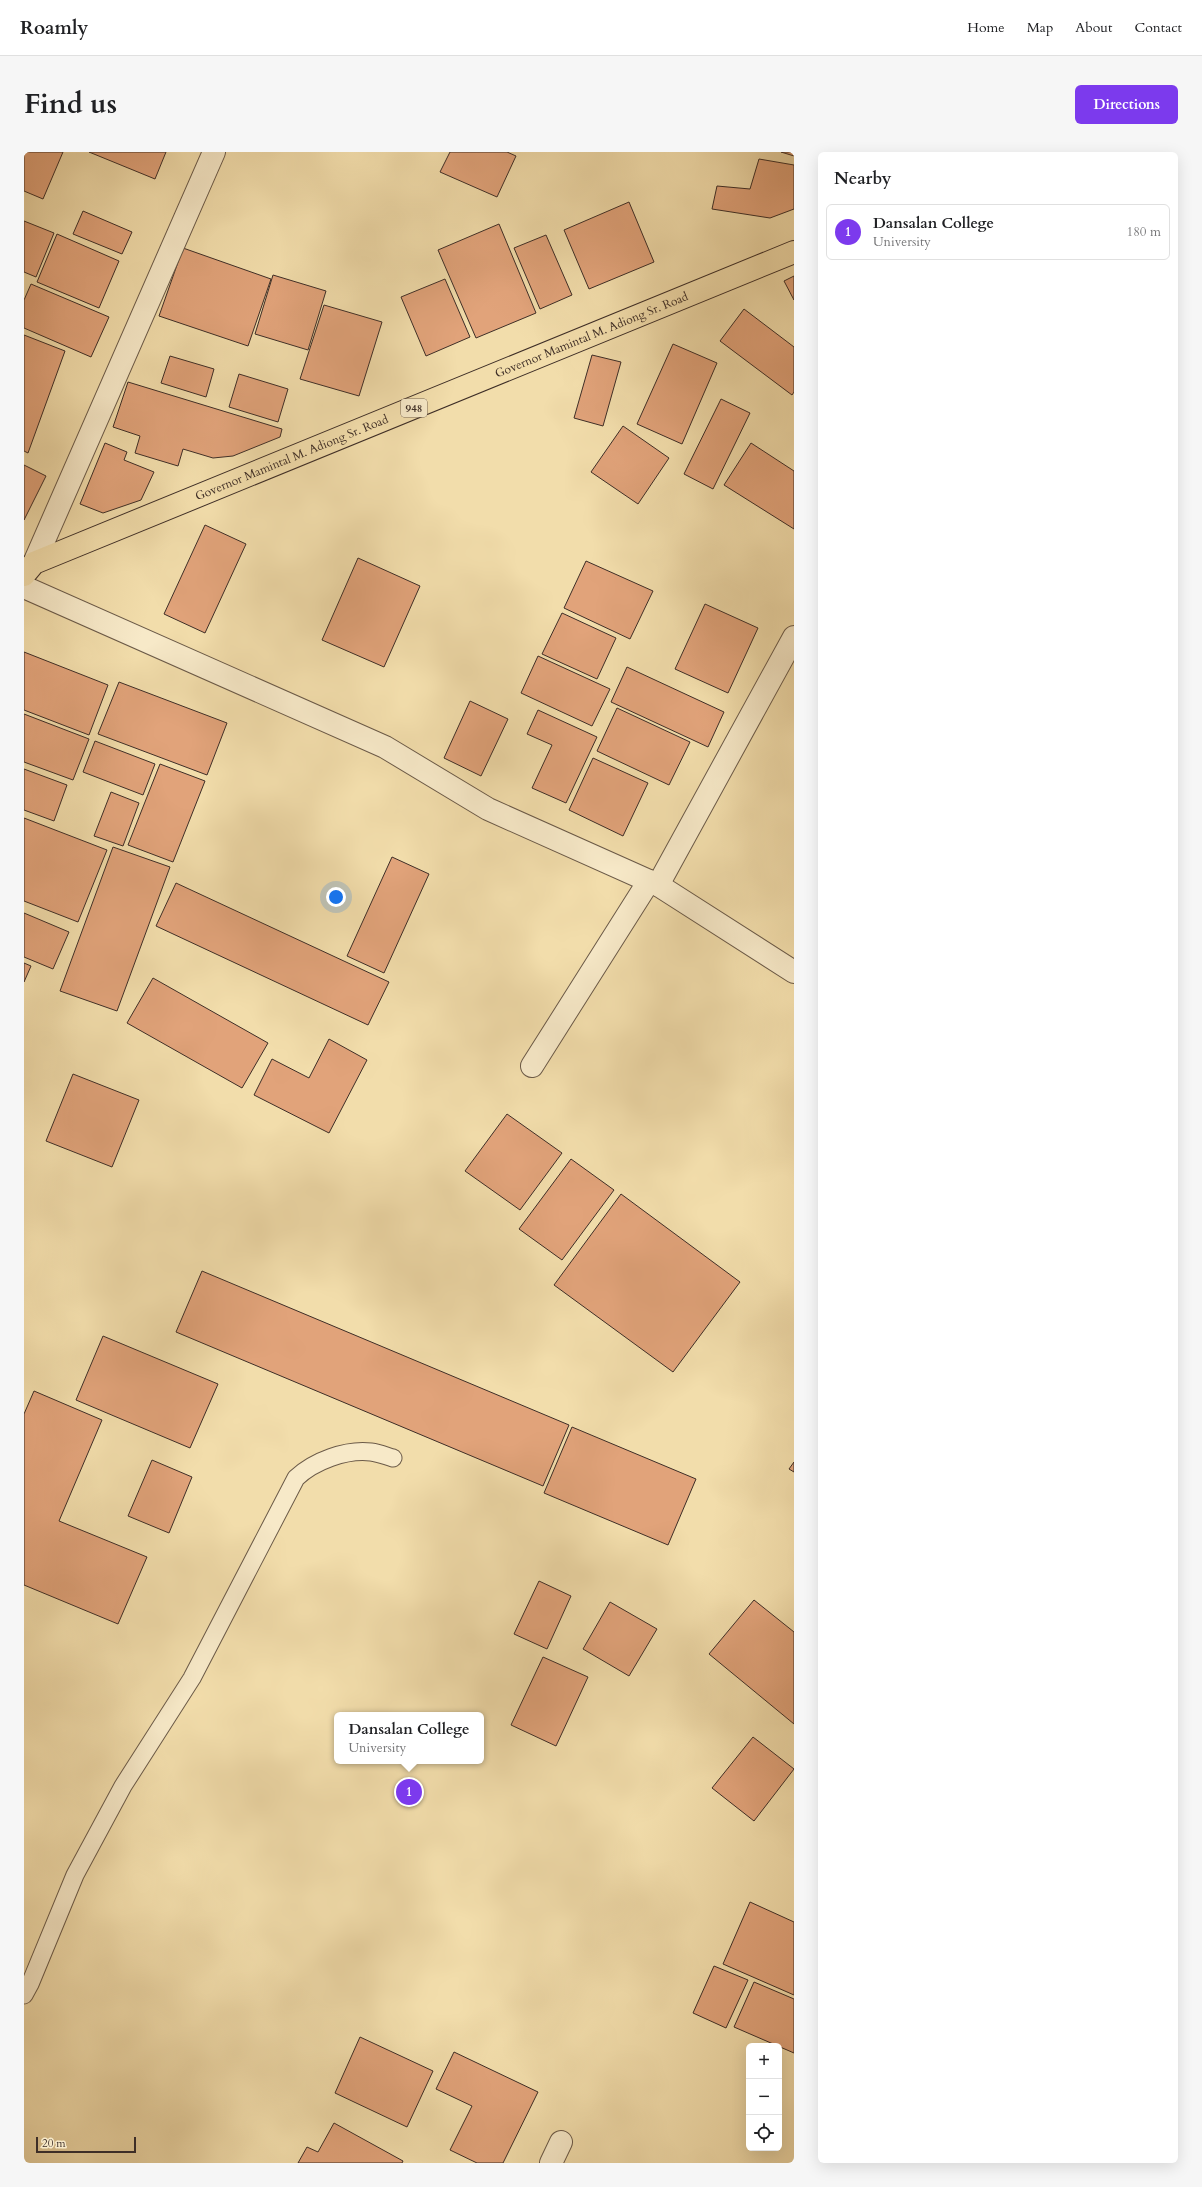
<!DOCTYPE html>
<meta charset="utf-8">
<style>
:root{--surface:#fff;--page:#f6f6f6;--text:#202124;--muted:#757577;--line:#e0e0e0;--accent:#7c3aed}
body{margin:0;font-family:Cardo,serif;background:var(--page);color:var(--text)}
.controls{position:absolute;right:12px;bottom:12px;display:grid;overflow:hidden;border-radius:6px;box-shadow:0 4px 16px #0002}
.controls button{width:36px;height:36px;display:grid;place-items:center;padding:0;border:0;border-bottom:1px solid var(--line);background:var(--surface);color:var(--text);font:20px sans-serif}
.scale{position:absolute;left:12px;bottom:10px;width:100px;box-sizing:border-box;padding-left:4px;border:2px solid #3e2e27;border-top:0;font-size:11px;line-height:14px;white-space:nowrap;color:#3e2e27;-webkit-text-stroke:3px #f7e9c8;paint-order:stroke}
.you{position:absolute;left:312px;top:745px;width:14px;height:14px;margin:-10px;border:3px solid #fff;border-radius:50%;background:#1a73e8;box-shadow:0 0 0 6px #1a73e833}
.badge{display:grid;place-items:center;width:26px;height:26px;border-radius:50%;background:var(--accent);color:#fff;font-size:13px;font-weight:700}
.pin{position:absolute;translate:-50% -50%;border:2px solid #fff;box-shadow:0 1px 4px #0006}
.popup{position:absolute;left:310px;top:1560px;width:150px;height:52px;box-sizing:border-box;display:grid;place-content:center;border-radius:6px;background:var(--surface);filter:drop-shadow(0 1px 3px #0005);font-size:13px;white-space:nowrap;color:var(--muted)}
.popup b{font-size:15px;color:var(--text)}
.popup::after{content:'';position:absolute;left:50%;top:100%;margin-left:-8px;border:8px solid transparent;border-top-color:var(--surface)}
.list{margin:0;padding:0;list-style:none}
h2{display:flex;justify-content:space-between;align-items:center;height:52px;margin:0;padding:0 16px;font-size:17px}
h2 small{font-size:13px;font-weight:400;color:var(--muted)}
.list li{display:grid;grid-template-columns:26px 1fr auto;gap:12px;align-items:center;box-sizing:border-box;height:56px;margin:0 8px 8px;padding:0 8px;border:1px solid var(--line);border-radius:6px}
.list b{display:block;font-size:15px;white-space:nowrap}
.list p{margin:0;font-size:13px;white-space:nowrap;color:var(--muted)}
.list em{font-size:13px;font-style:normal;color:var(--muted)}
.icon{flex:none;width:22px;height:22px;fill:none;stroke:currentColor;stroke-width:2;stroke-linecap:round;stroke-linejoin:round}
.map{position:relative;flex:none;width:770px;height:2011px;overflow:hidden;border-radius:6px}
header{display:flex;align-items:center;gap:24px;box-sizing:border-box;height:56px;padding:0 20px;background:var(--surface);border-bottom:1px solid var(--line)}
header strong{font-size:19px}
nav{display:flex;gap:22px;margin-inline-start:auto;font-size:14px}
.intro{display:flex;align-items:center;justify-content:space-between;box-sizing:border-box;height:96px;padding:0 24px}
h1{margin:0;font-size:28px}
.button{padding:10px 18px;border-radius:6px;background:var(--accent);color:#fff;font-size:14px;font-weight:700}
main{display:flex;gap:24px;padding:0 24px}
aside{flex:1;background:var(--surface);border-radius:6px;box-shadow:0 4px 16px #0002}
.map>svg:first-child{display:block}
.building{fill:#e1a37a;stroke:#3e2e27}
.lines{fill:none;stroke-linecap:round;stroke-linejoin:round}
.service-casing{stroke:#6b5a48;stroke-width:19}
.minor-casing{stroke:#6b5a48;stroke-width:24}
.primary-casing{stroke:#3e2e27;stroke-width:24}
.service{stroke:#f7e9c8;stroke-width:17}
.minor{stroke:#f7e9c8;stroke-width:22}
.primary{stroke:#f2ddab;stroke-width:22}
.labels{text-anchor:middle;stroke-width:4;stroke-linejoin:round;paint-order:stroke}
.shield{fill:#f7e9c8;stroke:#766657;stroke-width:1}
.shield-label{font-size:11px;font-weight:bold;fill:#3e2e27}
.street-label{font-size:12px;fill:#3e2e27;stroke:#f7e9c8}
</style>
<header>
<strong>Roamly</strong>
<nav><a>Home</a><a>Map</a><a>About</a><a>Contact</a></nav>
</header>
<div class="intro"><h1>Find us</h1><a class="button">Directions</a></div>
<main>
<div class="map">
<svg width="770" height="2011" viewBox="0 0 770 2011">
<rect width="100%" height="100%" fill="#f2ddab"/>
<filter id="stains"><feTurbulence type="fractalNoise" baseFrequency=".005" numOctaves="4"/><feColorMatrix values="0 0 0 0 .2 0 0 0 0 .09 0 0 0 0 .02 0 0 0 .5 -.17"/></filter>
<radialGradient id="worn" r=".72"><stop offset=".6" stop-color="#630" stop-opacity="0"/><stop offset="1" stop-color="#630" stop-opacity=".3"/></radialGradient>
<g class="building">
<polygon points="0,0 39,0 19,47 0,39"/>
<polygon points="65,0 142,0 131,27"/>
<polygon points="426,0 483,0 492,4 473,45 416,20"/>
<polygon points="757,0 770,0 770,4"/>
<polygon points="735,7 770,13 770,57 746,66 688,57 693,34 726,37"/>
<polygon points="605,50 630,110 565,137 540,78"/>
<polygon points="59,59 108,80 98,102 49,82"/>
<polygon points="0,69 30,81 12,125 0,120"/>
<polygon points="475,72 512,161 452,186 414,98"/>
<polygon points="33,82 95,109 75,156 13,130"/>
<polygon points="522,83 548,143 516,157 490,96"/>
<polygon points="159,96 247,127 224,194 135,164"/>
<polygon points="249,123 302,139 284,198 231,182"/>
<polygon points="770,124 770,148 760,129"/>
<polygon points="421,127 446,185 402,204 377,145"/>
<polygon points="7,132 85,165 67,205 0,176 0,148"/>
<polygon points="300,153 358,170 335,244 276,227"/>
<polygon points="720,157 770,195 770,240 768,243 696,189"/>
<polygon points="0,183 41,199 4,301 0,299"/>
<polygon points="649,192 693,211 658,292 613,272"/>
<polygon points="568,203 597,210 579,274 550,266"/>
<polygon points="146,204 190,217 182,245 137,231"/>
<polygon points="215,222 264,237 254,270 205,255"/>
<polygon points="104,230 258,277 256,285 209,304 189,306 159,297 154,314 111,301 116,284 89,275"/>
<polygon points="697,247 726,261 689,337 660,322"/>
<polygon points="599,274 645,306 614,352 567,320"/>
<polygon points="81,291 103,300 100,308 130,320 117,348 79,361 56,352"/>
<polygon points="727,291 770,319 770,377 700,333"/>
<polygon points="0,313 22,324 0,368"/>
<polygon points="181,373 222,392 181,481 140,462"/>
<polygon points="334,406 396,434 360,515 298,488"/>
<polygon points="562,409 629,439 606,487 540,456"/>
<polygon points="681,452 734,476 704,541 651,517"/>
<polygon points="538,461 592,486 573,527 518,502"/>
<polygon points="0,500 84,533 65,583 0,558"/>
<polygon points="514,504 586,537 568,574 497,541"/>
<polygon points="603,515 700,560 684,595 587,550"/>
<polygon points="95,530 203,571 183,623 74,582"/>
<polygon points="446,549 484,567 457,624 420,606"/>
<polygon points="593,556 666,590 645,633 573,599"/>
<polygon points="514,558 573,585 542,651 508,636 528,593 503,582"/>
<polygon points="0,562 65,587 49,628 0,610"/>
<polygon points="71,589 131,612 119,643 59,620"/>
<polygon points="569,606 624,631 599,684 545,658"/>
<polygon points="136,612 181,629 149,710 104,693"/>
<polygon points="0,617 43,633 30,669 0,658"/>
<polygon points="87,640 115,651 99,694 70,684"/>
<polygon points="0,666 83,698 54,770 0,749"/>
<polygon points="89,695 146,715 93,859 36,839"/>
<polygon points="368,705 405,722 360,821 323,804"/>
<polygon points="152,731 365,830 344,873 132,774"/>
<polygon points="0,761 45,780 29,817 0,805"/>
<polygon points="0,811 7,814 0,830"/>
<polygon points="129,826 244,891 218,936 103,871"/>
<polygon points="305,887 343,908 305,981 230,943 248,907 285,926"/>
<polygon points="49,922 115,948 88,1015 22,989"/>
<polygon points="483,962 538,1001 496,1058 441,1019"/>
<polygon points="547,1007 590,1038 538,1108 495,1077"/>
<polygon points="597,1042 716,1130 649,1220 530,1133"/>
<polygon points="178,1119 545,1273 519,1334 152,1180"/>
<polygon points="79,1184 194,1232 166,1296 52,1248"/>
<polygon points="10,1239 78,1268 35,1369 123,1405 94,1472 0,1433 0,1262"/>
<polygon points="548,1275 672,1327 644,1393 520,1341"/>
<polygon points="128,1308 168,1325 145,1381 104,1364"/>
<polygon points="770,1310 770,1320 765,1317"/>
<polygon points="515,1429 547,1444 523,1497 490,1482"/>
<polygon points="730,1448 770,1480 770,1572 685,1502"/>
<polygon points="586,1450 633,1477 605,1524 559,1497"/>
<polygon points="519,1505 564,1525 532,1594 487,1573"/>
<polygon points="729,1585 770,1617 730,1669 688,1636"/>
<polygon points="726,1750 770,1770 770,1843 699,1812"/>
<polygon points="690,1814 724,1828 702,1876 669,1861"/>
<polygon points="730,1830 770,1847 770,1901 710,1875"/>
<polygon points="336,1885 409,1919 383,1975 311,1941"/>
<polygon points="430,1900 514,1940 479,2011 453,2011 426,1998 448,1954 412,1937"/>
<polygon points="310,1971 379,2009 378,2011 274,2011 283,1995 294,2000"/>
</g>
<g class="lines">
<defs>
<path id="service" d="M0 1843 6 1832 51 1723 99 1634 168 1526 272 1326C290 1309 322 1297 347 1300 355 1301 362 1304 369 1306"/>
<g id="minor">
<polyline points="10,411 190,0"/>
<polyline points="0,435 361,595 464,657 634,733 770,820"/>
<polyline points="634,733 770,485"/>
<polyline points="508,914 625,729"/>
<polyline points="527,2011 537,1990"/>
</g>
<g id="primary">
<path id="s1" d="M0 423 10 411 770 100"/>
</g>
</defs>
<use href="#service" class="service-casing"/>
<use href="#minor" class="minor-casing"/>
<use href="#primary" class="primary-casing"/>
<use href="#service" class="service"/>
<use href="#minor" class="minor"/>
<use href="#primary" class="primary"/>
</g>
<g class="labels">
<rect class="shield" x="377" y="247" width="26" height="18" rx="3"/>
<g class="shield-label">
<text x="390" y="260">948</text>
</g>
<g class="street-label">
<text dy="4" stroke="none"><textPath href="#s1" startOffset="618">Governor Mamintal M. Adiong Sr. Road</textPath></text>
<text dy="4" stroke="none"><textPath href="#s1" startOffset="294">Governor Mamintal M. Adiong Sr. Road</textPath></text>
</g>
</g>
<rect width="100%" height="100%" filter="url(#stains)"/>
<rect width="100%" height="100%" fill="url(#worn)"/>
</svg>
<div class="controls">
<button>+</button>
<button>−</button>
<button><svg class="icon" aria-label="locate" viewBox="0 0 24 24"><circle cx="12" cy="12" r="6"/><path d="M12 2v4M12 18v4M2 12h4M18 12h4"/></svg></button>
</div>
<div class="scale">20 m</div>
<div class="you"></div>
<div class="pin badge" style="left:385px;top:1640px">1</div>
<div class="popup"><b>Dansalan College</b>University</div>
</div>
<aside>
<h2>Nearby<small></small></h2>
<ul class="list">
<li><span class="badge">1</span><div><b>Dansalan College</b><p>University</p></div><em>180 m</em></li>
</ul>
</aside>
</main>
